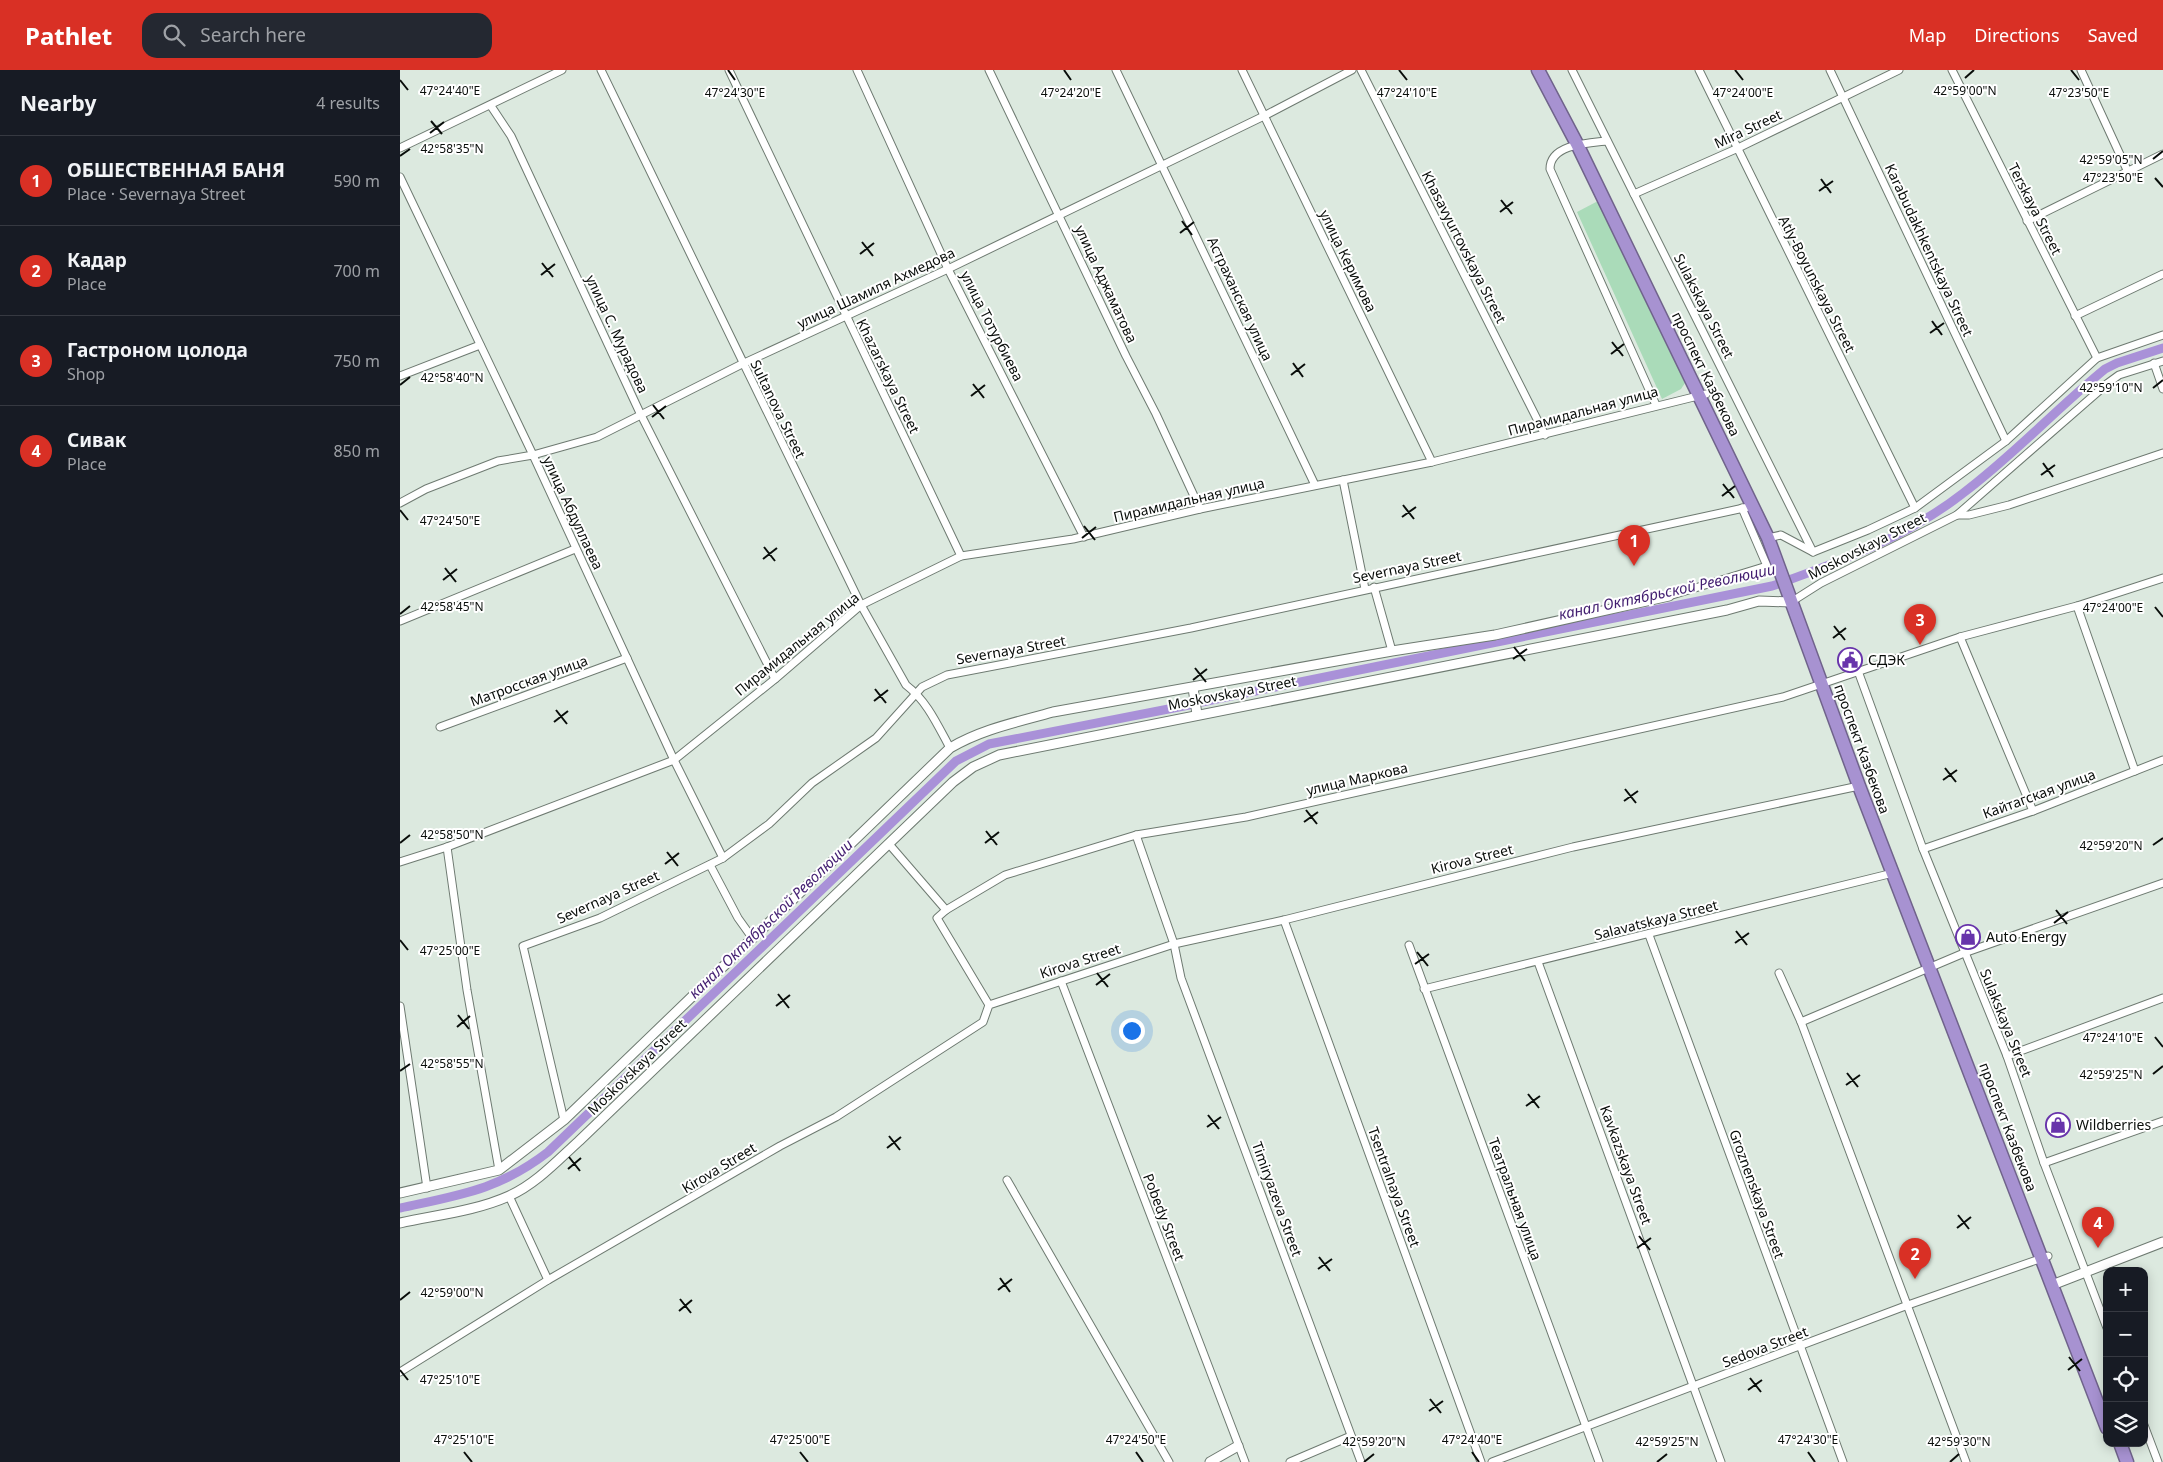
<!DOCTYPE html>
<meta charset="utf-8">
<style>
:root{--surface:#171b24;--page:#242831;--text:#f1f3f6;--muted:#9ea1a6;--line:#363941;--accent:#d93025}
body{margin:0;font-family:"Noto Sans",sans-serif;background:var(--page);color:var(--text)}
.controls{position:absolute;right:15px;bottom:15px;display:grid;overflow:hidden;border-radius:10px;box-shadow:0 2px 12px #0003}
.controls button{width:45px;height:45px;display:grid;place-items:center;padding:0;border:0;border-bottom:1px solid var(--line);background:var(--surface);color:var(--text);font:25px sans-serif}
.you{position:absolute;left:731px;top:960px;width:18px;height:18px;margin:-12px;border:4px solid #fff;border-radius:50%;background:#1a73e8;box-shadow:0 0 0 8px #1a73e833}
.badge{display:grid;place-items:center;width:32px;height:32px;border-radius:50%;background:var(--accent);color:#fff;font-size:16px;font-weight:700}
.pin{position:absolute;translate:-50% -41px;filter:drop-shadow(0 1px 2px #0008)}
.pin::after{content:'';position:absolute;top:26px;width:18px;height:15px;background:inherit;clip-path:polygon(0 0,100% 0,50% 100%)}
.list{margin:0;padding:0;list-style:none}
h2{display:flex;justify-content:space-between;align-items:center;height:65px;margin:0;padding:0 20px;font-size:21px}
h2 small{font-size:16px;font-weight:400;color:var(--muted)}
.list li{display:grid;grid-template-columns:32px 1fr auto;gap:15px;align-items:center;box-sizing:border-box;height:90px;padding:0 20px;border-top:1px solid var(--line)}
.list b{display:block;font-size:19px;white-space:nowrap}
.list p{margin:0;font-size:16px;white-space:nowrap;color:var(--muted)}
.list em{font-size:16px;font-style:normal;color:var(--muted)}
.icon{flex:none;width:28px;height:28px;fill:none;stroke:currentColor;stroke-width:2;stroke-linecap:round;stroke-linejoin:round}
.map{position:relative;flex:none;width:1763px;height:1392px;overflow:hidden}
header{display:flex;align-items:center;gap:30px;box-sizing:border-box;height:70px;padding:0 25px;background:var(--accent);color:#fff}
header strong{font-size:24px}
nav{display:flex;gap:28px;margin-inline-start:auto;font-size:18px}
.search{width:350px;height:45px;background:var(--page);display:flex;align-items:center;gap:12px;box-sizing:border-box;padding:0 18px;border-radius:15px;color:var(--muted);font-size:19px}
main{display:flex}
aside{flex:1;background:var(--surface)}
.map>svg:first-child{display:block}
.green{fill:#aadbb9}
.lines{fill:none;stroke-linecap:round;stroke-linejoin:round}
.canal{stroke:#a991d8;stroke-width:9}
.street-casing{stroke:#6e7a71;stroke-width:9}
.secondary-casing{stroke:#6e7a71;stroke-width:11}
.highway-casing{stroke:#70638b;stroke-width:15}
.street{stroke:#fff;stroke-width:7}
.secondary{stroke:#fff;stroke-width:9}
.highway{stroke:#a792d1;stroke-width:12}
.ticks{fill:none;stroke:#090d0a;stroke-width:2}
.labels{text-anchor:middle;stroke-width:4;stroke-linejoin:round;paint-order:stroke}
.street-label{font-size:14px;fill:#090d0a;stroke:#fff}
.poi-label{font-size:14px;fill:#090d0a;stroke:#fff;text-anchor:start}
.water-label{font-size:15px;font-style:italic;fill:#421e70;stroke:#fff}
.ticks-label{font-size:12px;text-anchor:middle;fill:#090d0a;stroke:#fff;stroke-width:4;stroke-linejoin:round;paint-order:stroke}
</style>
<header>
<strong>Pathlet</strong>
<div class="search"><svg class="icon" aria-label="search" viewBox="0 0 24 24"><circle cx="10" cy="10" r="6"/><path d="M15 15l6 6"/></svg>Search here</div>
<nav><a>Map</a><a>Directions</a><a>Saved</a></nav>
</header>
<main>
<aside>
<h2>Nearby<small>4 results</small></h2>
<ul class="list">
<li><span class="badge">1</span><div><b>ОБШЕСТВЕННАЯ БАНЯ</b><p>Place · Severnaya Street</p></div><em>590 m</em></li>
<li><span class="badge">2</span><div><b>Кадар</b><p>Place</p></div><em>700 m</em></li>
<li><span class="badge">3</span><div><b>Гастроном цолода</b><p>Shop</p></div><em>750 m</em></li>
<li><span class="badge">4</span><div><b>Сивак</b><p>Place</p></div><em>850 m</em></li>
</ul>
</aside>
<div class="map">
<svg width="1763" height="1392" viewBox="0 0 1763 1392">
<rect width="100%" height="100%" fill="#dce9df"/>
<polygon class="green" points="1198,131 1285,313 1281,319 1262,329 1177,142"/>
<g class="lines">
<g class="canal">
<path d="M802 632 1372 516C1437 493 1507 467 1562 424 1613 386 1656 339 1705 299L1717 293 1763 278"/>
<path d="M0 1138C59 1125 99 1120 148 1082L556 691 589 674 789 635"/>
</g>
<defs>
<g id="street">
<path d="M201 0 461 535 506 615C527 631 537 654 550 678"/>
<polyline points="329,0 561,486"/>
<polyline points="457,0 548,199 684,467"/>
<polyline points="589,0 726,286 756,344 800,439"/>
<polyline points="716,0 915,415"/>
<polyline points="842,0 1032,392"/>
<polyline points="961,0 1145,365"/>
<polyline points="1172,0 1413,482"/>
<polyline points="1299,0 1515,438"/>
<polyline points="1430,0 1606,371"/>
<polyline points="1552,0 1697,288"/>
<polyline points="1681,0 1728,102"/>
<polyline points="91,36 111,66 240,343 375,609"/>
<path d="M1207 71C1189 73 1150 74 1150 99L1256 335"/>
<polyline points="0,78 162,0"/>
<polyline points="0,107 133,385 274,690 323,788"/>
<polyline points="1234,124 1336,79 1499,0"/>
<polyline points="1627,151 1763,84"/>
<polyline points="1675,246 1763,204"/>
<polyline points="1754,293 1763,319"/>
<polyline points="0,306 80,275"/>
<polyline points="943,410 965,519"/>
<polyline points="0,433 26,419 98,391 133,385 197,367 342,294 548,199 864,46 952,0"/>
<polyline points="1557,445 1569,445 1609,435 1763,383"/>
<polyline points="1368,468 1381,465 1413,482 1468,460 1515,438 1606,371 1697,288 1763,265"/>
<polyline points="974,517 992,581"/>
<polyline points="1269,526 1367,496 1342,438"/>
<polyline points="1391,532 1421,513 1557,445 1708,313 1719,305 1763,291"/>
<polyline points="1677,536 1735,701"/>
<polyline points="0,551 175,479"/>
<polyline points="1560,567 1633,741"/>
<polyline points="1458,601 1523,779 1607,986 1644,1093 1707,1258"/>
<polyline points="40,657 227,588"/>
<polyline points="736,765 774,874 781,908 961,1392"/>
<polyline points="489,774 546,840"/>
<polyline points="47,777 67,920 99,1100"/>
<polyline points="1523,779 1633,741 1763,690"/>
<polyline points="0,792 47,777 274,690 375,609 461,535 561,486 673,469 800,439 1032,392 1306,324"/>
<polyline points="310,795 338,848 353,869"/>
<polyline points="884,850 1081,1392"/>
<polyline points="1249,865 1443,1392"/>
<polyline points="1009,875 1199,1392"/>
<polyline points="1138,892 1321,1392"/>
<polyline points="1379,903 1401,952 1566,1392"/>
<polyline points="661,911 845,1392"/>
<polyline points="1024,919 1493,803"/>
<polyline points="589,935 537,848 546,840 605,805 736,765 846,747 1383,627 1560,567 1677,536 1763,508"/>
<polyline points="0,936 27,1118"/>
<polyline points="1401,952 1564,883 1763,813"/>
<polyline points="1607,986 1763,928"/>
<polyline points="164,1050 123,876 200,848 323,788 369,754 412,713 476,668 522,617 547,605 791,558 1353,436"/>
<polyline points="1644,1093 1763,1051"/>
<polyline points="607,1110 769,1392"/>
<polyline points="109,1126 148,1210"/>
<polyline points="0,1302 148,1210 380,1076 436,1047 583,952 589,935 774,874 884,850 1173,777 1459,716"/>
<polyline points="1744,1355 1758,1392"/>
<polyline points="890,1392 951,1366"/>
<polyline points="1092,1392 1508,1235 1648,1186"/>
</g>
<g id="secondary">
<polyline points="793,618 797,644"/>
<path d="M0 1123 99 1100 164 1050 550 678C582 659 618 652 653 642L992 581 1095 565 1269 526"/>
<path d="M0 1153C36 1145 76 1141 109 1126 136 1114 158 1090 179 1071L553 712 573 697 599 685 1327 540 1359 531 1391 532"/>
<polyline points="1652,1215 1763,1172"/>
<polyline points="810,1392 838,1376"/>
</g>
<g id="highway">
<polyline points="1138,0 1177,74 1368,468 1459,716 1707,1358"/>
<polyline points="1720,1373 1727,1392"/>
</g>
</defs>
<use href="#street" class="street-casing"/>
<use href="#secondary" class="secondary-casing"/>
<use href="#highway" class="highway-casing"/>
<use href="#street" class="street"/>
<use href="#secondary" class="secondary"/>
<use href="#highway" class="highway"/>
</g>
<path class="ticks" d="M328 0 335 10M664 0 671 10M999 0 1007 10M1335 0 1343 10M1671 0 1679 10M1565 8 1574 0M0 10 8 20M31 51 42 64M30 63 44 52M0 86 10 79M1753 89 1763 81M1755 108 1763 117M1421 109 1431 123M1419 121 1433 111M1101 130 1112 144M1100 142 1113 132M782 151 792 165M780 163 794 152M462 172 473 186M460 184 474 173M142 193 153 207M141 205 155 194M1532 251 1542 265M1530 263 1544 253M1212 272 1223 286M1211 284 1224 274M893 293 903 307M891 305 905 294M573 314 584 328M0 315 10 307M1753 318 1763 310M571 326 585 315M253 335 264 349M252 347 266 336M1643 393 1653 407M1641 405 1655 395M1323 414 1334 428M1322 426 1335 416M1003 435 1014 449M0 440 8 450M1002 447 1016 437M684 456 695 470M682 468 696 457M364 477 375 491M363 489 377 478M45 498 56 512M43 510 57 499M1755 537 1763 547M0 544 10 536M1434 556 1445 570M1433 568 1446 558M1114 577 1125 591M1113 589 1127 579M795 598 806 612M793 610 807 599M475 619 486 633M474 631 488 620M156 640 167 654M154 652 168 641M1545 698 1556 712M1543 710 1557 700M1225 719 1236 733M1224 731 1238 721M906 740 917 754M904 752 918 742M586 761 597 775M0 773 10 765M585 773 599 762M1753 775 1763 768M267 782 278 796M265 794 279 783M1656 840 1667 854M1654 853 1668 842M1336 861 1347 875M0 870 8 880M1335 873 1349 863M1017 882 1028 896M1015 894 1029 884M697 903 708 917M696 915 710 904M378 924 389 938M376 936 390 925M58 945 69 959M57 957 70 946M1755 967 1763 977M0 1001 10 994M1447 1003 1458 1017M1753 1004 1763 996M1446 1015 1460 1005M1128 1024 1139 1038M1126 1036 1140 1026M808 1045 819 1059M807 1057 821 1047M489 1066 500 1080M487 1078 501 1067M169 1087 180 1101M168 1099 181 1088M1558 1145 1569 1159M1557 1158 1571 1147M1239 1166 1250 1180M1237 1178 1251 1168M919 1187 930 1201M918 1199 932 1189M600 1208 610 1222M598 1220 612 1209M280 1229 291 1243M0 1230 10 1222M279 1241 292 1230M1669 1287 1680 1301M0 1300 8 1310M1668 1300 1682 1289M1350 1308 1361 1322M1348 1320 1362 1310M1030 1329 1041 1343M1029 1341 1043 1331M64 1382 72 1392M400 1382 408 1392M736 1382 743 1392M1072 1382 1079 1392M1408 1382 1415 1392M964 1392 974 1384M1257 1392 1267 1384M1550 1392 1559 1384"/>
<defs>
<symbol id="civic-ring" viewBox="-11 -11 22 22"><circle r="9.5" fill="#fff" stroke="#6834ab" stroke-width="1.5"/><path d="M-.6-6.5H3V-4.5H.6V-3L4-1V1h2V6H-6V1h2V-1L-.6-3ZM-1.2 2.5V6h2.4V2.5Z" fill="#6834ab"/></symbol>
<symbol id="shop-ring" viewBox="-11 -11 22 22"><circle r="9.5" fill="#fff" stroke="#6834ab" stroke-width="1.5"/><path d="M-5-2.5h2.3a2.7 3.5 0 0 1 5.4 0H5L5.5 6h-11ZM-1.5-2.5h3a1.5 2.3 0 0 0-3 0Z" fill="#6834ab"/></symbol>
</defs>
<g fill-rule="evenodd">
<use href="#civic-ring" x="1436" y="576" width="28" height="28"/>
<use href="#shop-ring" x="1554" y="853" width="28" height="28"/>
<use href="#shop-ring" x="1644" y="1041" width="28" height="28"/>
</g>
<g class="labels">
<g class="street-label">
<text transform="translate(1348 59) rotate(-25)" y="5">Mira Street</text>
<text transform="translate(1635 139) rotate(63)" y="5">Terskaya Street</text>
<text transform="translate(1064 177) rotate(63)" y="5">Khasavyurtovskaya Street</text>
<text transform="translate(1529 180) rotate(65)" y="5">Karabudakhkentskaya Street</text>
<text transform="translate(948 191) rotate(64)" y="5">улица Керимова</text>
<text transform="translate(706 214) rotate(65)" y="5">улица Аджаматова</text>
<text transform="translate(1417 214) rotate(63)" y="5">Atly-Boyunskaya Street</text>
<text transform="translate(476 218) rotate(-25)" y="5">улица Шамиля Ахмедова</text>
<text transform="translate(840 229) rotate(65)" y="5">Астраханская улица</text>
<text transform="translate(1304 236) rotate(63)" y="5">Sulakskaya Street</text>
<text transform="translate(592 256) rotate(63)" y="5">улица Тотурбиева</text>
<text transform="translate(217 264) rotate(65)" y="5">улица С. Мурадова</text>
<text transform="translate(1306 304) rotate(64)" y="5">проспект Казбекова</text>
<text transform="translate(488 306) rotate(64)" y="5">Khazarskaya Street</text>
<text transform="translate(378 339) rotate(64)" y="5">Sultanova Street</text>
<text transform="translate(1183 341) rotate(-15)" y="5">Пирамидальная улица</text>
<text transform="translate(789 430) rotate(-13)" y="5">Пирамидальная улица</text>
<text transform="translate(173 443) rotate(65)" y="5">улица Абдуллаева</text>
<text transform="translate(1467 476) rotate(-27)" y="5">Moskovskaya Street</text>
<text transform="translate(1007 497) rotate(-12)" y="5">Severnaya Street</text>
<text transform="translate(397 574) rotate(-39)" y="5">Пирамидальная улица</text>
<text transform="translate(611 580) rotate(-10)" y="5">Severnaya Street</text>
<text transform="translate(129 611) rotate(-20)" y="5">Матросская улица</text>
<text transform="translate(832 623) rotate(-11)" y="5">Moskovskaya Street</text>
<text transform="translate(1462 679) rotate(70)" y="5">проспект Казбекова</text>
<text transform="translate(957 709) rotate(-13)" y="5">улица Маркова</text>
<text transform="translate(1639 724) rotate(-20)" y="5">Кайтагская улица</text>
<text transform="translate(1072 789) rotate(-14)" y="5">Kirova Street</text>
<text transform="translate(208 827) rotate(-24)" y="5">Severnaya Street</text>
<text transform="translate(1256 850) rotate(-14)" y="5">Salavatskaya Street</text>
<text transform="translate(680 891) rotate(-18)" y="5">Kirova Street</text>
<text transform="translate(1606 953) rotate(68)" y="5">Sulakskaya Street</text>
<text transform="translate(237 997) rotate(-44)" y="5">Moskovskaya Street</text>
<text transform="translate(1608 1057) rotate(69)" y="5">проспект Казбекова</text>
<text transform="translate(1226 1095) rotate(70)" y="5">Kavkazskaya Street</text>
<text transform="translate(319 1098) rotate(-31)" y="5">Kirova Street</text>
<text transform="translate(994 1117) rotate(70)" y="5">Tsentralnaya Street</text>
<text transform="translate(1357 1124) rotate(70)" y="5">Groznenskaya Street</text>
<text transform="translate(877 1129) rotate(70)" y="5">Timiryazeva Street</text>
<text transform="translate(1115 1129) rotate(70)" y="5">Театральная улица</text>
<text transform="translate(764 1147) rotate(69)" y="5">Pobedy Street</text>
<text transform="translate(1365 1277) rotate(-21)" y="5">Sedova Street</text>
</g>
<g class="poi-label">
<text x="1468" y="595">СДЭК</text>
<text x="1586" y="872">Auto Energy</text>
<text x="1676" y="1060">Wildberries</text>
</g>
<g class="water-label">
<text transform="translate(1267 522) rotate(-12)" y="5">канал Октябрьской Революции</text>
<text transform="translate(371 849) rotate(-44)" y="5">канал Октябрьской Революции</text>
</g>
</g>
<g class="ticks-label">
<text x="1565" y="25">42°59'00"N</text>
<text x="50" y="25">47°24'40"E</text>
<text x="335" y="27">47°24'30"E</text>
<text x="671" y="27">47°24'20"E</text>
<text x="1007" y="27">47°24'10"E</text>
<text x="1343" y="27">47°24'00"E</text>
<text x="1679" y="27">47°23'50"E</text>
<text x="52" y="83">42°58'35"N</text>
<text x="1711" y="94">42°59'05"N</text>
<text x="1713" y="112">47°23'50"E</text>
<text x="52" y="312">42°58'40"N</text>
<text x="1711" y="322">42°59'10"N</text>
<text x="50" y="455">47°24'50"E</text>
<text x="52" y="541">42°58'45"N</text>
<text x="1713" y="542">47°24'00"E</text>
<text x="52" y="769">42°58'50"N</text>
<text x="1711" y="780">42°59'20"N</text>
<text x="50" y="885">47°25'00"E</text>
<text x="1713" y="972">47°24'10"E</text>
<text x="52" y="998">42°58'55"N</text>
<text x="1711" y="1009">42°59'25"N</text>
<text x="52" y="1227">42°59'00"N</text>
<text x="50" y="1314">47°25'10"E</text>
<text x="64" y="1374">47°25'10"E</text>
<text x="400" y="1374">47°25'00"E</text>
<text x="736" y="1374">47°24'50"E</text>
<text x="1072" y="1374">47°24'40"E</text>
<text x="1408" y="1374">47°24'30"E</text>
<text x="974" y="1376">42°59'20"N</text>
<text x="1267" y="1376">42°59'25"N</text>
<text x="1559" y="1376">42°59'30"N</text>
</g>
</svg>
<div class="controls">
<button>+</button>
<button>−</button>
<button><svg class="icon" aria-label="locate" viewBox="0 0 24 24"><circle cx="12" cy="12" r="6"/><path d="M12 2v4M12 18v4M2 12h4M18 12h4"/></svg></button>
<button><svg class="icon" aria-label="layers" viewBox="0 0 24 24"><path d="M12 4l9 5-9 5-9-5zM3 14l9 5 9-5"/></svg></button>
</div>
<div class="you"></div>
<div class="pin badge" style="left:1234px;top:496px">1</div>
<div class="pin badge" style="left:1515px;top:1209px">2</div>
<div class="pin badge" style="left:1520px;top:575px">3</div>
<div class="pin badge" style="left:1698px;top:1178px">4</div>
</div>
</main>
